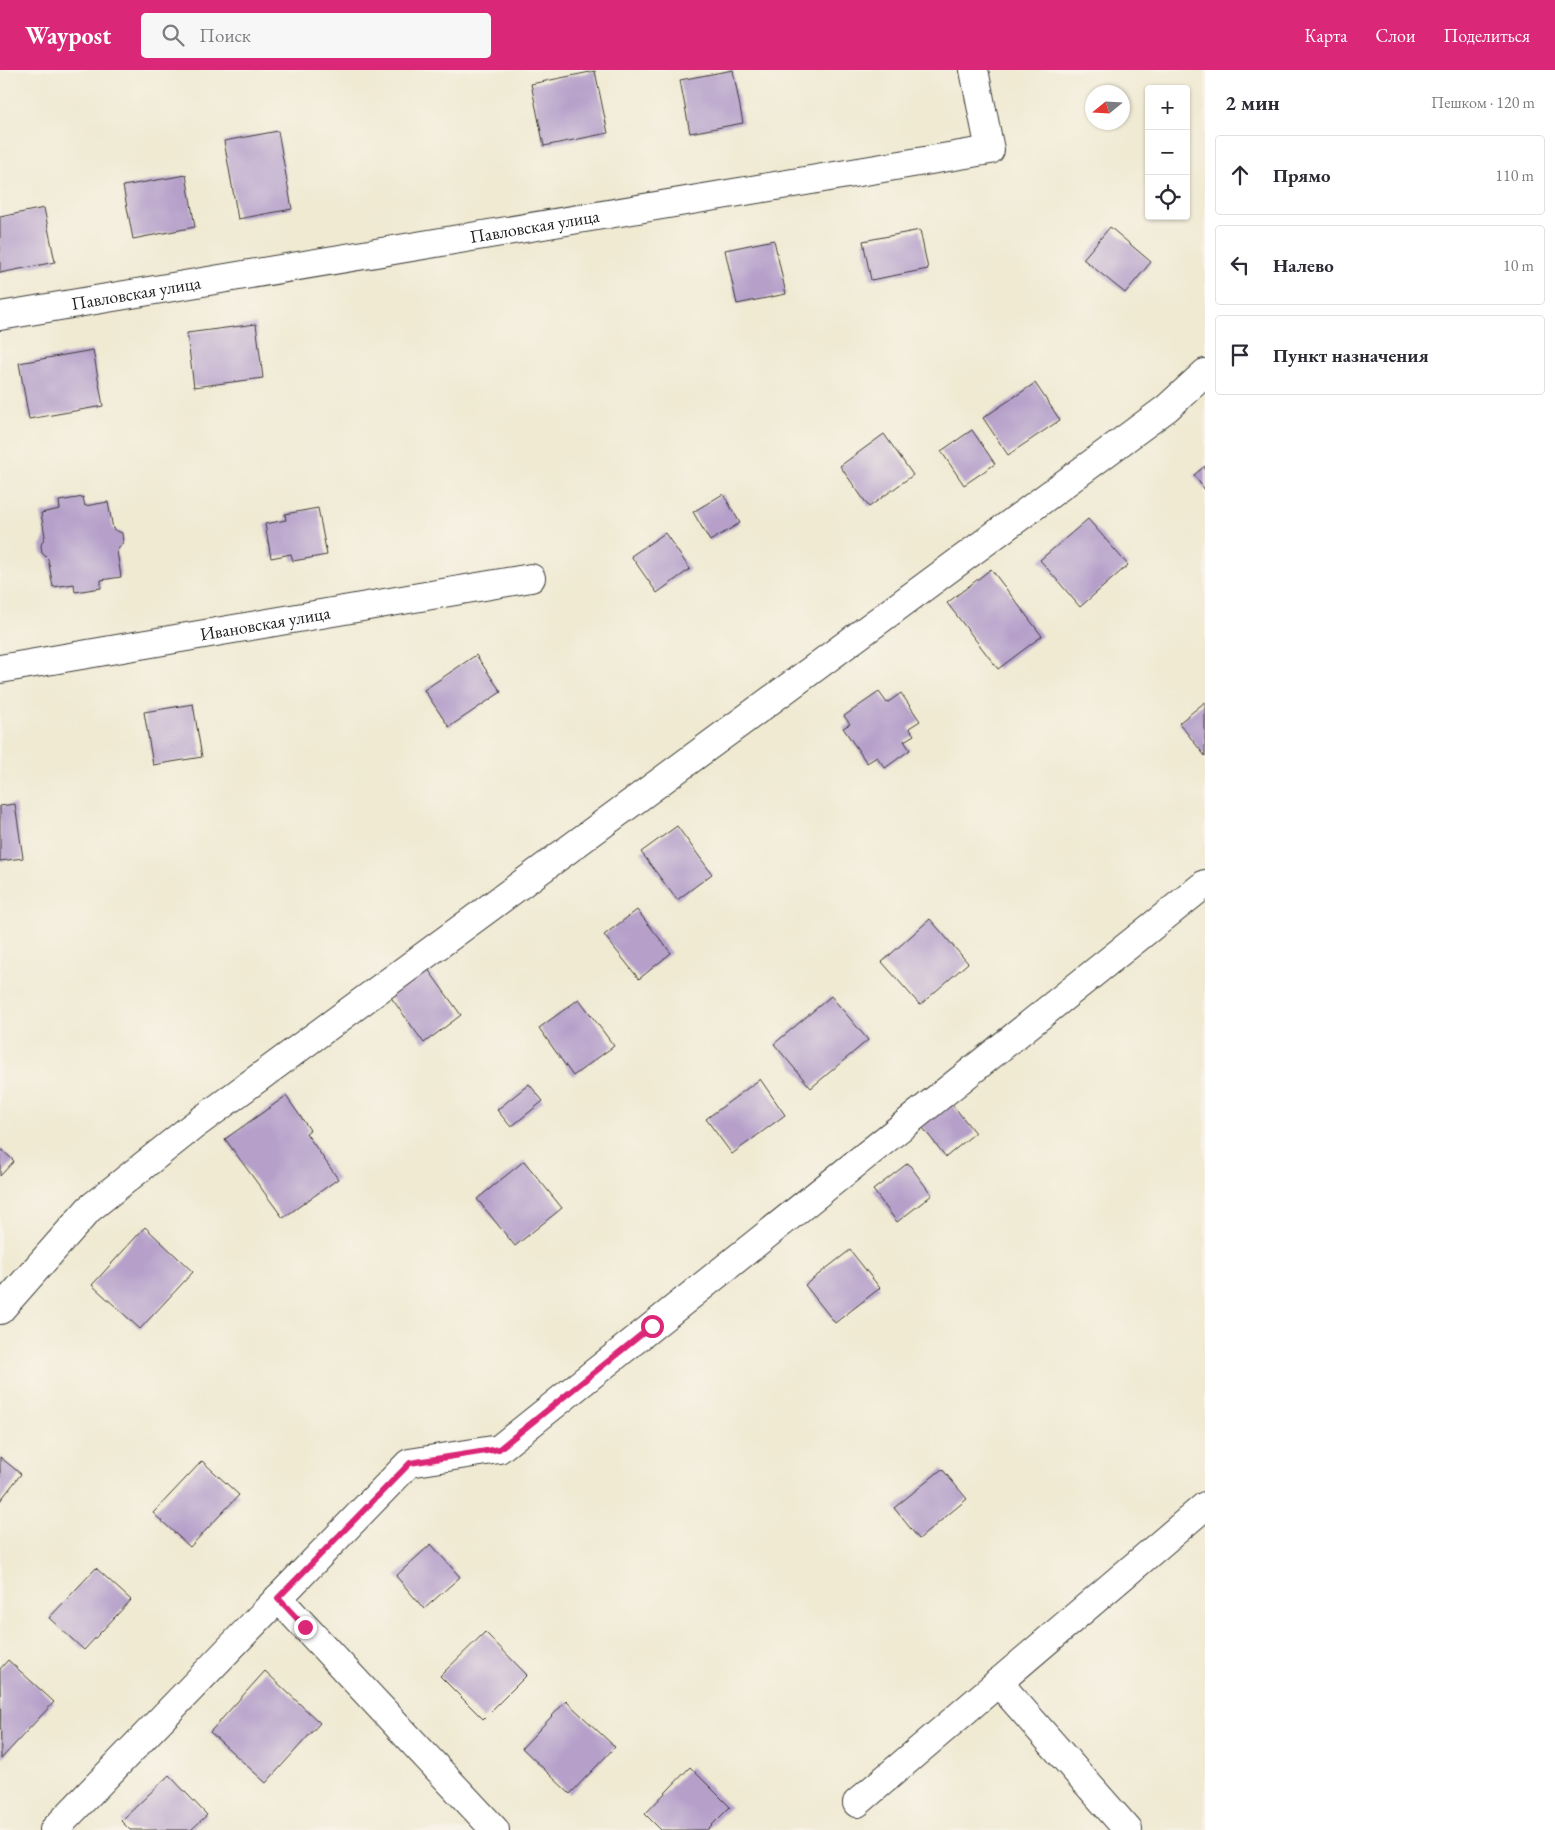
<!DOCTYPE html>
<html lang="ru">
<meta charset="utf-8">
<style>
:root{--surface:#fff;--page:#f7f7f7;--text:#2b2b33;--muted:#7c7c81;--line:#e1e1e2;--accent:#db2777}
body{margin:0;font-family:"EB Garamond",serif;background:var(--page);color:var(--text)}
.controls{position:absolute;right:15px;top:15px;display:grid;overflow:hidden;border-radius:5px;box-shadow:0 1px 4px #0004}
.controls button{width:45px;height:45px;display:grid;place-items:center;padding:0;border:0;border-bottom:1px solid var(--line);background:var(--surface);color:var(--text);font:25px sans-serif}
.compass{position:absolute;left:1085px;top:15px;width:45px;height:45px;border-radius:50%;background:var(--surface);box-shadow:0 1px 4px #0004;rotate:252deg}
.stop{position:absolute;width:15px;height:15px;margin:-11px;border:4px solid #db2777;border-radius:50%;background:#fff}
.stop.end{background:#db2777;border-color:#fff;box-shadow:0 1px 5px #0008}
.list{margin:0;padding:0;list-style:none}
h2{display:flex;justify-content:space-between;align-items:center;height:65px;margin:0;padding:0 20px;font-size:21px}
h2 small{font-size:16px;font-weight:400;color:var(--muted)}
.list li{display:grid;grid-template-columns:32px 1fr auto;gap:15px;align-items:center;box-sizing:border-box;height:80px;margin:0 10px 10px;padding:0 10px;border:1px solid var(--line);border-radius:5px}
.list b{display:block;font-size:19px;white-space:nowrap}
.list em{font-size:16px;font-style:normal;color:var(--muted)}
.icon{flex:none;width:28px;height:28px;fill:none;stroke:currentColor;stroke-width:2;stroke-linecap:round;stroke-linejoin:round}
.map{position:relative;flex:none;width:1205px;height:1760px;overflow:hidden}
header{display:flex;align-items:center;gap:30px;box-sizing:border-box;height:70px;padding:0 25px;background:var(--accent);color:#fff}
header strong{font-size:24px}
nav{display:flex;gap:28px;margin-inline-start:auto;font-size:18px}
.search{width:350px;height:45px;background:var(--page);display:flex;align-items:center;gap:12px;box-sizing:border-box;padding:0 18px;border-radius:5px;color:var(--muted);font-size:19px}
main{display:flex}
aside{flex:1;background:var(--surface)}
.map>svg:first-child{display:block}
.building{fill:#b6a0ca}
.lines{fill:none;stroke-linecap:round;stroke-linejoin:round}
.minor-casing{stroke:#3c3b37;stroke-width:30}
.minor{stroke:#fff;stroke-width:28}
.route{stroke:#db2777;stroke-width:6}
.labels{text-anchor:middle;stroke-width:4.5;stroke-linejoin:round;paint-order:stroke}
.street-label{font-size:18px;fill:#1c1c1c;stroke:#f7f3e8}
</style>
<header>
<strong>Waypost</strong>
<div class="search"><svg class="icon" aria-label="search" viewBox="0 0 24 24"><circle cx="10" cy="10" r="6"/><path d="M15 15l6 6"/></svg>Поиск</div>
<nav><a>Карта</a><a>Слои</a><a>Поделиться</a></nav>
</header>
<main>
<div class="map">
<svg width="1205" height="1760" viewBox="0 0 1205 1760">
<rect width="100%" height="100%" fill="#f7f3e8"/>
<filter id="ink" filterUnits="userSpaceOnUse"><feTurbulence type="fractalNoise" baseFrequency=".02" numOctaves="2"/><feDisplacementMap in="SourceGraphic" scale="10" xChannelSelector="R" yChannelSelector="G"/><feConvolveMatrix kernelMatrix="1 2 1 2 8 2 1 2 1" color-interpolation-filters="sRGB"/></filter>
<filter id="wash" filterUnits="userSpaceOnUse"><feTurbulence type="fractalNoise" baseFrequency=".0096" numOctaves="4" result="noise"/><feDisplacementMap in="SourceGraphic" scale="20" xChannelSelector="R" yChannelSelector="G"/><feGaussianBlur stdDeviation="1.12" result="paint"/><feColorMatrix in="noise" values="0 0 0 0 0 0 0 0 0 0 0 0 0 0 0 0 0 1.4 0 .05"/><feComposite in="paint" operator="in"/></filter>
<g filter="url(#wash)">
<rect width="100%" height="100%" fill="#f0ead3"/>
<g id="blocks">
<g class="building">
<polygon points="733,0 743,53 690,63 680,10"/>
<polygon points="595,1 608,63 544,76 531,14"/>
<polygon points="278,61 292,139 238,149 224,71"/>
<polygon points="186,105 195,157 133,169 123,116"/>
<polygon points="44,138 55,192 0,203 0,147"/>
<polygon points="1110,157 1151,192 1125,223 1083,189"/>
<polygon points="920,160 928,199 871,210 863,171"/>
<polygon points="774,170 786,224 737,234 725,180"/>
<polygon points="256,254 263,308 194,317 187,263"/>
<polygon points="93,280 103,336 29,349 19,293"/>
<polygon points="1035,313 1060,350 1008,385 983,348"/>
<polygon points="972,360 995,394 964,415 941,381"/>
<polygon points="884,364 913,405 869,437 840,396"/>
<polygon points="1205,396 1205,420 1194,405"/>
<polygon points="723,424 740,453 710,471 693,442"/>
<polygon points="83,427 85,436 108,432 113,459 122,463 123,472 117,481 121,507 101,510 101,518 75,522 74,514 53,517 48,489 42,483 41,475 45,466 41,443 60,439 59,431"/>
<polygon points="318,438 327,485 293,491 291,484 271,488 265,454 286,450 285,444"/>
<polygon points="1088,449 1128,495 1080,537 1040,490"/>
<polygon points="665,463 690,499 657,523 631,486"/>
<polygon points="991,499 1042,566 998,599 947,533"/>
<polygon points="476,585 501,622 449,657 424,620"/>
<polygon points="879,622 887,633 901,623 920,651 909,658 914,665 904,671 910,680 885,698 877,687 867,693 843,658 850,654 844,646"/>
<polygon points="1205,632 1205,686 1179,653"/>
<polygon points="193,634 202,687 153,695 144,642"/>
<polygon points="15,734 23,788 0,791 0,736"/>
<polygon points="677,756 712,804 677,830 641,782"/>
<polygon points="637,840 671,883 639,909 604,865"/>
<polygon points="930,849 968,893 920,935 882,892"/>
<polygon points="427,898 461,945 424,973 390,926"/>
<polygon points="831,926 868,970 811,1018 774,974"/>
<polygon points="579,929 614,976 573,1006 539,958"/>
<polygon points="760,1009 785,1045 732,1084 706,1049"/>
<polygon points="529,1014 543,1031 511,1057 497,1040"/>
<polygon points="286,1026 310,1060 306,1063 338,1109 283,1148 225,1069"/>
<polygon points="948,1029 975,1063 946,1087 919,1053"/>
<polygon points="0,1078 14,1091 0,1106"/>
<polygon points="524,1091 562,1138 515,1176 477,1129"/>
<polygon points="908,1093 932,1125 897,1152 873,1120"/>
<polygon points="145,1157 193,1202 140,1259 92,1215"/>
<polygon points="850,1180 880,1218 835,1253 805,1215"/>
<polygon points="0,1387 21,1404 0,1431"/>
<polygon points="202,1391 239,1425 190,1477 153,1443"/>
<polygon points="942,1399 967,1429 919,1469 894,1438"/>
<polygon points="431,1474 460,1507 424,1539 396,1506"/>
<polygon points="96,1498 131,1530 84,1580 49,1548"/>
<polygon points="485,1562 527,1605 483,1649 440,1606"/>
<polygon points="8,1590 54,1632 1,1689 0,1599"/>
<polygon points="265,1601 320,1653 266,1713 210,1662"/>
<polygon points="566,1631 615,1677 570,1724 522,1678"/>
<polygon points="690,1697 730,1737 707,1760 661,1760 645,1744"/>
<polygon points="169,1705 207,1745 191,1760 130,1760 121,1751"/>
</g>
</g>
</g>
<g filter="url(#ink)">
<use href="#blocks" fill-opacity="0" stroke="#3c3b37" stroke-width="1"/>
<g class="lines">
<defs>
<g id="minor">
<path id="s1" d="M0 246 990 80 974 0"/>
<path id="s2" d="M0 599 531 508"/>
<polyline points="0,1240 89,1139 192,1057 1167,338 1205,303"/>
<polyline points="278,1528 495,1760"/>
<polyline points="998,1612 1128,1760"/>
<polyline points="857,1733 1205,1436"/>
<polyline points="54,1760 409,1393 499,1379 1205,814"/>
</g>
</defs>
<use href="#minor" class="minor-casing"/>
<use href="#minor" class="minor"/>
</g>
</g>
<g class="lines" filter="url(#ink)">
<polyline class="route" points="305,1557 278,1528 410,1393 499,1379 652,1256"/>
</g>
<g class="labels">
<g class="street-label">
<text dy="6" stroke="none"><textPath href="#s1" startOffset="542">Павловская улица</textPath></text>
<text dy="6" stroke="none"><textPath href="#s1" startOffset="138">Павловская улица</textPath></text>
<text dy="6" stroke="none"><textPath href="#s2" startOffset="269">Ивановская улица</textPath></text>
</g>
</g>
</svg>
<div class="controls">
<button>+</button>
<button>−</button>
<button><svg class="icon" aria-label="locate" viewBox="0 0 24 24"><circle cx="12" cy="12" r="6"/><path d="M12 2v4M12 18v4M2 12h4M18 12h4"/></svg></button>
</div>
<svg class="compass" viewBox="-18 -18 36 36"><path d="M0-13l5 13h-10z" fill="#e53935"/><path d="M0 13l5-13h-10z" fill="#7c7c81"/></svg>
<div class="stop" style="left:652px;top:1256px"></div>
<div class="stop end" style="left:305px;top:1557px"></div>
</div>
<aside>
<h2>2 мин<small>Пешком · 120 m</small></h2>
<ul class="list">
<li><svg class="icon" aria-label="ahead" viewBox="0 0 24 24"><path d="M12 20V5M6 11l6-6 6 6"/></svg><div><b>Прямо</b></div><em>110 m</em></li>
<li><svg class="icon" aria-label="left" viewBox="0 0 24 24"><path d="M17 20v-9H6M10 6l-5 5 5 5"/></svg><div><b>Налево</b></div><em>10 m</em></li>
<li><svg class="icon" aria-label="arrive" viewBox="0 0 24 24"><path d="M6 21V4h12l-3 4 3 4H6"/></svg><div><b>Пункт назначения</b></div></li>
</ul>
</aside>
</main>
